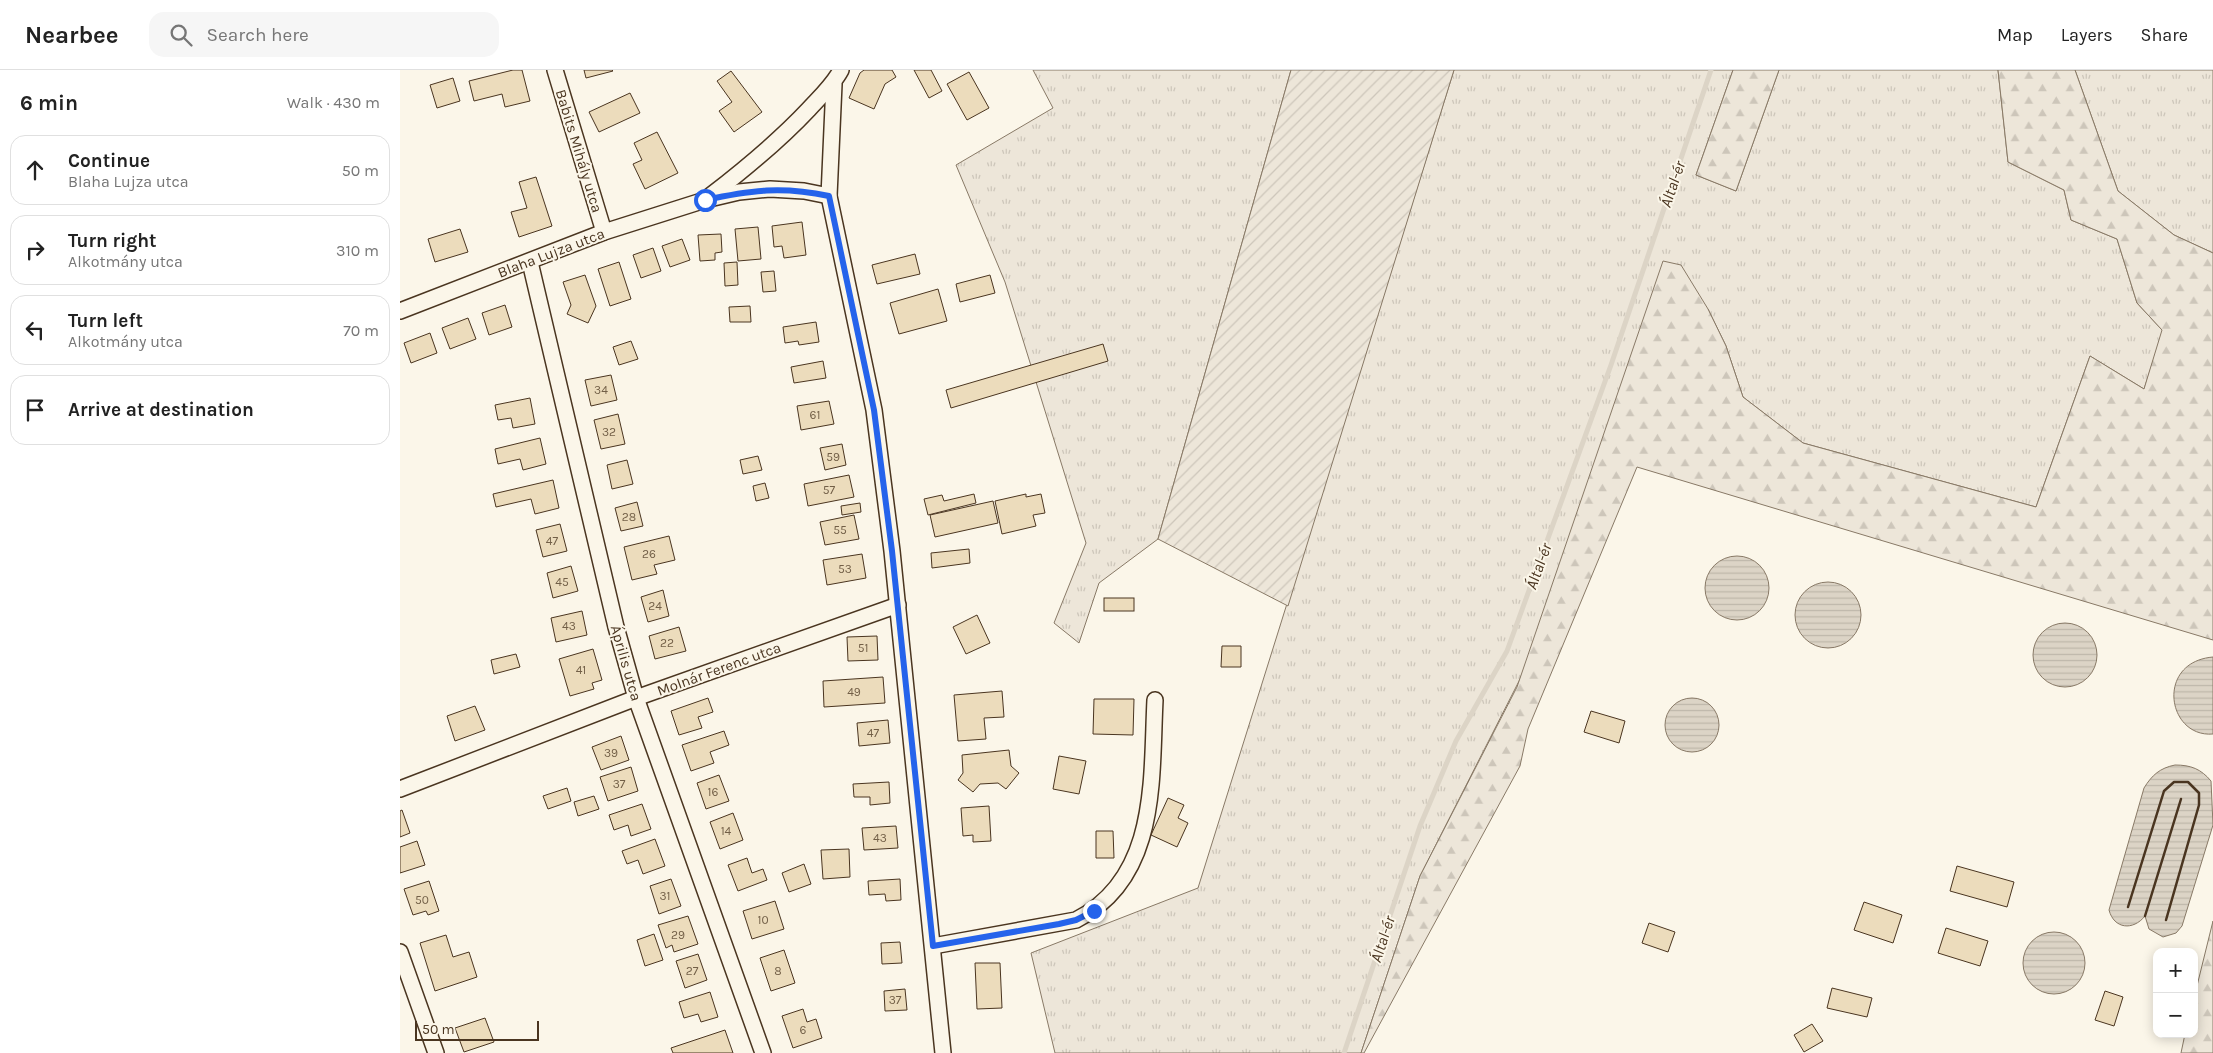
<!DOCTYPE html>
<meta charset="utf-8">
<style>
:root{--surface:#fff;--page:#f6f6f6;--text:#222;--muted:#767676;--line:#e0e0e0}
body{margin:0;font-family:Karla,sans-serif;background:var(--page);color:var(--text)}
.controls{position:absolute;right:15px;bottom:15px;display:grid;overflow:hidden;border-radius:10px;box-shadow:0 2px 12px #0003}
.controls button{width:45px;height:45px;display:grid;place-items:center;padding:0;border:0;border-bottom:1px solid var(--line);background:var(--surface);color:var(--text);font:25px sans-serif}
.scale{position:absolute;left:15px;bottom:12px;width:124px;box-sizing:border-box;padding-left:5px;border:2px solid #4a3520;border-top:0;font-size:14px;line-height:18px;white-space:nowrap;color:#4a3520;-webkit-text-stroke:4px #fbf6e9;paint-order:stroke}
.stop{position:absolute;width:15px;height:15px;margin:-11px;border:4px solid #2563eb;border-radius:50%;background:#fff}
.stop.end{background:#2563eb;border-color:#fff;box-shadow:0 1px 5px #0008}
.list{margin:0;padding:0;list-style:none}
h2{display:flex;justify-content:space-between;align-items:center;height:65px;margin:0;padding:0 20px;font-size:21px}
h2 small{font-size:16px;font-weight:400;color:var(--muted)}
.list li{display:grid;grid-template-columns:32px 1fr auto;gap:15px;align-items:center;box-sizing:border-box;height:70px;margin:0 10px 10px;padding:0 10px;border:1px solid var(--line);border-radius:15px}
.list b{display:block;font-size:19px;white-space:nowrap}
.list p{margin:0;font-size:16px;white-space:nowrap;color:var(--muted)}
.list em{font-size:16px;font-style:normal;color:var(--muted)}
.icon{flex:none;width:28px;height:28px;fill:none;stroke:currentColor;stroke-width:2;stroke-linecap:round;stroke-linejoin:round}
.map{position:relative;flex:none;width:1813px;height:983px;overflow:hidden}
header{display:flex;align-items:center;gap:30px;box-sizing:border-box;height:70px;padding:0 25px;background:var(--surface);border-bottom:1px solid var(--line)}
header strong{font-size:24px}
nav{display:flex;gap:28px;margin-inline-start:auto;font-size:18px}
.search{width:350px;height:45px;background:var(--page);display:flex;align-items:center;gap:12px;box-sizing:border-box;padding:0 18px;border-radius:15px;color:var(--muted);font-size:19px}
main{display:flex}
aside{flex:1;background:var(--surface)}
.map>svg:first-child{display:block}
.grass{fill:url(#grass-tufts);stroke:#887966}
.forest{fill:url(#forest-firs);stroke:#887966}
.garden{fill:url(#garden-furrows);stroke:#887966}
.water{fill:url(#water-rules);stroke:#887966}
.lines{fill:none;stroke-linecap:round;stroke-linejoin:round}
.stream{stroke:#dcd4c6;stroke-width:5}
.building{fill:#ecdcbc;stroke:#4a3520}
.street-casing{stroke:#4a3520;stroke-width:18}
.street{stroke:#fbf6e9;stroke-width:15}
.wall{stroke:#4a3520;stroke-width:2.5}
.route{stroke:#2563eb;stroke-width:6}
.labels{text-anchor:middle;stroke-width:4;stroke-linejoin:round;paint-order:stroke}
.number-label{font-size:12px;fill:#725f47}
.street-label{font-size:15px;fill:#4a3520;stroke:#fbf6e9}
.water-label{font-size:16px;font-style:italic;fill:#4a3520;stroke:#fbf6e9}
</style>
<header>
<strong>Nearbee</strong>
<div class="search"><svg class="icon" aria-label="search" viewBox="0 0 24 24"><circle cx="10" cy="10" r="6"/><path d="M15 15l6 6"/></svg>Search here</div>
<nav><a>Map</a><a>Layers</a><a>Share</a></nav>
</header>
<main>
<aside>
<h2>6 min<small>Walk · 430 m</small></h2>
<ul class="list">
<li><svg class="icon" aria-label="ahead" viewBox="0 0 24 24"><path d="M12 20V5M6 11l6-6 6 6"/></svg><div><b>Continue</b><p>Blaha Lujza utca</p></div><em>50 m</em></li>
<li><svg class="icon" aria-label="right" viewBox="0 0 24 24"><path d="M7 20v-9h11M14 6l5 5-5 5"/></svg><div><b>Turn right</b><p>Alkotmány utca</p></div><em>310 m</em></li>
<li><svg class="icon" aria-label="left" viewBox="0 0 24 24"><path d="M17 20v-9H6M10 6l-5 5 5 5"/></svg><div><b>Turn left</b><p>Alkotmány utca</p></div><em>70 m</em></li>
<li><svg class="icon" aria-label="arrive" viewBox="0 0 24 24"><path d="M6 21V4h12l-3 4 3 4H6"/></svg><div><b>Arrive at destination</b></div></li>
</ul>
</aside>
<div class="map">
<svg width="1813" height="983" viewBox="0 0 1813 983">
<defs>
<pattern id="grass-tufts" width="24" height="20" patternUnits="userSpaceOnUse" patternTransform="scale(1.25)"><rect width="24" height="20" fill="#ede6d9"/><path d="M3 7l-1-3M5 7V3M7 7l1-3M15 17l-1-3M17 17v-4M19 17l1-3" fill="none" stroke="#cdc6ba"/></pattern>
<pattern id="forest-firs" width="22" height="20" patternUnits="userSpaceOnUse" patternTransform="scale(1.25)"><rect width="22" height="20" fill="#ede6d9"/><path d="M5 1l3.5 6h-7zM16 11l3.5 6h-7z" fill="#cdc6ba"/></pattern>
<pattern id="garden-furrows" width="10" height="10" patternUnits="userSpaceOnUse" patternTransform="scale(1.25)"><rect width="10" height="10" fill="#ede6d9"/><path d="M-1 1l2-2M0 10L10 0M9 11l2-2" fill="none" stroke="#cdc6ba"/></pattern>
<pattern id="water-rules" width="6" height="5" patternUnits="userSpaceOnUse" patternTransform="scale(1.25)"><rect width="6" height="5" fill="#dcd4c6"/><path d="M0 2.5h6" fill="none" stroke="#beb7aa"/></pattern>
</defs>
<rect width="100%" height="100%" fill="#fbf6e9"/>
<g class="grass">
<polygon points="633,0 891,0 758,469 699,513 679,573 654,553 686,473 605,212 556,95 653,38"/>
<polygon points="1054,0 1333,0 1296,105 1336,121 1379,0 1598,0 1608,92 1664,120 1671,150 1717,169 1737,233 1763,261 1744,319 1690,286 1636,437 1403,373 1343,327 1326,276 1308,239 1020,806 961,983 655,983 631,883 798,818"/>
<polygon points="1675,0 1813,0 1813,183 1774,165 1718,121"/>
</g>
<g class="forest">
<polygon points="1333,0 1379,0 1336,121 1296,105"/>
<polygon points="1598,0 1675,0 1718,121 1774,165 1813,183 1813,570 1237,397 1128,659 1120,696 964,983 961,983 1020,806 1117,617 1263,191 1281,195 1308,239 1326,276 1343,327 1403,373 1636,437 1690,286 1744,319 1762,260 1737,233 1717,169 1671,150 1664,120 1608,92"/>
<polygon points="1813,851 1813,983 1781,983 1785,964 1794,964 1794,928"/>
</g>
<polygon class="garden" points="891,0 1054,0 888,536 758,469"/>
<g class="water">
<circle cx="1337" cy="518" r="32"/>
<circle cx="1428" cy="545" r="33"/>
<circle cx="1665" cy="585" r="32"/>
<path d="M1813 587V664C1767 668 1755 592 1813 587Z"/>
<circle cx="1292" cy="655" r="27"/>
<path d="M1775 695C1791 695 1801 699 1811 711L1813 755 1782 856 1776 863 1763 867 1749 859 1745 846C1733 861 1714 859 1709 840L1744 718C1752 705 1760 698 1775 695Z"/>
<circle cx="1654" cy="893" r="31"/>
</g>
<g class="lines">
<polyline class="stream" points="944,983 1020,756 1056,671 1107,581 1211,295 1311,0"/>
</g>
<g class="building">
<polygon points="113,0 122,0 130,31 105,37 102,24 74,31 69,11"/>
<polygon points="184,0 212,0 213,1 186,8"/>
<polygon points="464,0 492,0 496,7 485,14 474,39 449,28 460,3"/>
<polygon points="514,0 531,0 542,21 529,28"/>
<polygon points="331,1 362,42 334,62 319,41 332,32 317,11"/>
<polygon points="569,2 589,38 567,50 547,14"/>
<polygon points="53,8 60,31 37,38 30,15"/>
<polygon points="230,23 240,43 199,62 189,42"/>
<polygon points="257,62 278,103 245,119 233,94 242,90 234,73"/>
<polygon points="136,107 152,156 119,167 111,142 127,138 119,112"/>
<polygon points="402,152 406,185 384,188 382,176 374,177 372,156"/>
<polygon points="358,157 361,189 338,191 335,159"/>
<polygon points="60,159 68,182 35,192 28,169"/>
<polygon points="321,164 322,182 315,183 315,190 300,191 298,165"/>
<polygon points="282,169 290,190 270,197 262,176"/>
<polygon points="253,178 261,201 241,208 233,185"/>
<polygon points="515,184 520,204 477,214 472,195"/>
<polygon points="219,192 231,229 210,236 198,199"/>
<polygon points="337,192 338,215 325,216 324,193"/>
<polygon points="374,201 376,221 363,222 361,202"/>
<polygon points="185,205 196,236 188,253 167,244 171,235 163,212"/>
<polygon points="590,205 595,223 560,232 556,214"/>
<polygon points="538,219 547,251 499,264 490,233"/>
<polygon points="105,235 112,257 89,265 82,243"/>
<polygon points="350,236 351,252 330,252 329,237"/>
<polygon points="68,248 76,269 50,279 42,258"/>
<polygon points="416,252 419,272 399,275 398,271 385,273 383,257"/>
<polygon points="30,263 37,283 11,293 4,273"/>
<polygon points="231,271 238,289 219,295 213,277"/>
<polygon points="703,274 708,291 551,338 546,320"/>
<polygon points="423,291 426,308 394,313 391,297"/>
<polygon points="211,305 217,330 191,336 185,310"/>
<polygon points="130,328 135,354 113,358 111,348 98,350 95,335"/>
<polygon points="429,331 434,354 401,360 397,336"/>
<polygon points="218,344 225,374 201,379 194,350"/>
<polygon points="140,368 146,394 123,400 120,389 98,394 95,379"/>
<polygon points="442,374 446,395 425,400 420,378"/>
<polygon points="358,386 362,400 343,404 340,390"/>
<polygon points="227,390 233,414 212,419 207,395"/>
<polygon points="449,405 454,427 408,436 404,414"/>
<polygon points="153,410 159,438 135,444 131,429 96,437 93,424"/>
<polygon points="365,413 369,428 356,431 353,416"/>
<polygon points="574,424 576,433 528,445 524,429 542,425 544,431"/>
<polygon points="626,424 626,427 641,424 645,443 633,445 636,456 602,464 595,431"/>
<polygon points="593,431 598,453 535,467 530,445"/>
<polygon points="237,432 243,456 221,461 215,438"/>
<polygon points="460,433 461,442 442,445 441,436"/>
<polygon points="454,445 459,469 425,475 420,452"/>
<polygon points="160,454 167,481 143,487 136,460"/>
<polygon points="269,466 275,490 254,495 257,504 232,510 224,477"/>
<polygon points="569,479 570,493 532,498 531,483"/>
<polygon points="462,484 466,508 427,515 423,490"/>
<polygon points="171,496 178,521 153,528 147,503"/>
<polygon points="263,520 269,546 248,552 241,527"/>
<rect x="704" y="528" width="30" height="13"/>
<polygon points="182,541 187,565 156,572 151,548"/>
<polygon points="577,545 590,573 566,584 553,557"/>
<polygon points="279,557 286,581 255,589 249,566"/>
<polygon points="477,566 478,590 448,591 447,567"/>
<polygon points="822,576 841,576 841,597 821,597"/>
<polygon points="193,579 202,610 192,613 194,619 170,626 159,589"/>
<polygon points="116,584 120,597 94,604 91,590"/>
<polygon points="483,607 485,633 424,637 423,611"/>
<polygon points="602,621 604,647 584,648 586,669 558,671 554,625"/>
<polygon points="308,628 313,642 298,647 302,658 279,665 271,641"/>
<polygon points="694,629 734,629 733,665 693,664"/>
<polygon points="75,636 85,660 55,671 47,646"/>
<polygon points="1191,641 1225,651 1219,673 1184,662"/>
<polygon points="488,650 490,673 459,676 457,653"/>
<polygon points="324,661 329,675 310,682 314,693 291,701 282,675"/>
<polygon points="221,666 229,690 201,700 192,677"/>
<polygon points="609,680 611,696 619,703 606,719 598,713 580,714 573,722 558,710 563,703 562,685"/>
<polygon points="659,686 686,691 679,724 653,719"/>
<polygon points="231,697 238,721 208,731 200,707"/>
<polygon points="319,705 329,731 306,739 297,713"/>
<polygon points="489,712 490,733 470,735 470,727 454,727 453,714"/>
<polygon points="167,718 171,731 148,739 143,726"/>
<polygon points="194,726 199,739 178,746 174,732"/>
<polygon points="768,728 784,735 778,748 788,753 777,777 751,765"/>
<polygon points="242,734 251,759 231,766 228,755 214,760 209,745"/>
<polygon points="589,736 591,771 573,772 573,765 563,766 561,738"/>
<polygon points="2,740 10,763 0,767 0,741"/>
<polygon points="333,743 343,770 320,779 310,752"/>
<polygon points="496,756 498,778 464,780 462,758"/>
<polygon points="696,761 713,761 714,788 696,788"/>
<polygon points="255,769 265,796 243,804 238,790 227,794 222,781"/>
<polygon points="17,771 25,795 0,803 0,777"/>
<polygon points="449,779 450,807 423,809 421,780"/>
<polygon points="347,788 352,803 363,799 367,810 338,821 328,795"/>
<polygon points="404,794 411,814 389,822 382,803"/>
<polygon points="1557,796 1614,812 1607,837 1550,821"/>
<polygon points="271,809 281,836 259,844 250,816"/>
<polygon points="500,809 501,830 486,831 485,824 469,825 468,811"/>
<polygon points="29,811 39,841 28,845 26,841 13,845 4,819"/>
<polygon points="375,831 384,859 352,869 343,841"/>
<polygon points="1464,832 1502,845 1493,873 1454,860"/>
<polygon points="288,846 298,874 274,882 272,875 266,878 258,855"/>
<polygon points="1249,853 1275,862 1268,882 1242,873"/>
<polygon points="1546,858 1588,871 1580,896 1538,883"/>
<polygon points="254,864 263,890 245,896 237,870"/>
<polygon points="46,865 53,887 69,882 77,907 35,921 20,873"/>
<polygon points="500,872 502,893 482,894 481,873"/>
<polygon points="384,880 395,913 371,921 360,888"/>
<polygon points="298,884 307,910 285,918 276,891"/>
<polygon points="575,893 600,893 602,938 577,939"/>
<polygon points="1432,918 1472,928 1467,947 1427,938"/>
<polygon points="505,919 507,940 485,941 484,921"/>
<polygon points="1705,921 1723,927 1714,956 1695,950"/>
<polygon points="310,922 318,947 301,952 298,944 284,948 279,932"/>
<polygon points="403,939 407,952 416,949 422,968 393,978 382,946"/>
<polygon points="85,948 94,972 64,982 55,958"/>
<polygon points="1412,954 1423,971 1404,982 1394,965"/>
<polygon points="325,960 333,983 273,983 271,978"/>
</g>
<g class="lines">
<defs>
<g id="street">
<polyline points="155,0 204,162"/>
<polyline points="434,14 429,126 474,340 492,481 543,983"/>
<path d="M310 126C345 99 379 71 409 39 421 26 433 15 441 0"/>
<polyline points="130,192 216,557 236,628 363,983"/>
<polyline points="0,241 204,162 305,130 339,122 370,119 404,121 429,126"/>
<polyline points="0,719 236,628 498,535"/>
<path d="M533 876 676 850C759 808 751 709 755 630"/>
<polyline points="0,882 36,983"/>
</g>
</defs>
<use href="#street" class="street-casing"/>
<use href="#street" class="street"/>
<g class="wall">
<polyline points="1728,837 1764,721 1774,712 1788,712 1799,723 1799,735 1766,850"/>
<polyline points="1745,846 1781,729"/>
</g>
</g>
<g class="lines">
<path class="route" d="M305 130C351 120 382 116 429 126L474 340 492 481 533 876 659 854 676 850 694 841"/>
</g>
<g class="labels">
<g class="number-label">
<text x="201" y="324">34</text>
<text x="415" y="349">61</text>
<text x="209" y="366">32</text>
<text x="433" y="391">59</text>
<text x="429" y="424">57</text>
<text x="229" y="451">28</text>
<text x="440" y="464">55</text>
<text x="152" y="475">47</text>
<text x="249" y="488">26</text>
<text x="445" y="503">53</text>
<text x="162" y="516">45</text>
<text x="255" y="540">24</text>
<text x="169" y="560">43</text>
<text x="267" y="577">22</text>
<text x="463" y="582">51</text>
<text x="181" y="604">41</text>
<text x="454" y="626">49</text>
<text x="473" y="667">47</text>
<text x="211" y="687">39</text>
<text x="219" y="718">37</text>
<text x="313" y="726">16</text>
<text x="326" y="765">14</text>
<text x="480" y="772">43</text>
<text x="265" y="830">31</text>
<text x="22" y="834">50</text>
<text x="363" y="854">10</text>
<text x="278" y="869">29</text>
<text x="292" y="905">27</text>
<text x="378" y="905">8</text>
<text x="495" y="934">37</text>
<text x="403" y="964">6</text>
</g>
<g class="street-label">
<text transform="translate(179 81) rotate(73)" y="5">Babits Mihály utca</text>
<text transform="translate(151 183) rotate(-21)" y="5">Blaha Lujza utca</text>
<text transform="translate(226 593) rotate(74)" y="5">Április utca</text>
<text transform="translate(319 599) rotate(-20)" y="5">Molnár Ferenc utca</text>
</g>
<g class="water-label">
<text transform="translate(1272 114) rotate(-71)" y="6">Által-ér</text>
<text transform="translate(1138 496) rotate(-70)" y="6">Által-ér</text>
<text transform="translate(982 869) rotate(-72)" y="6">Által-ér</text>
</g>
</g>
</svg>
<div class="controls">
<button>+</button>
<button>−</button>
</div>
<div class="scale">50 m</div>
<div class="stop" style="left:305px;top:130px"></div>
<div class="stop end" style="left:694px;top:841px"></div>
</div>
</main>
